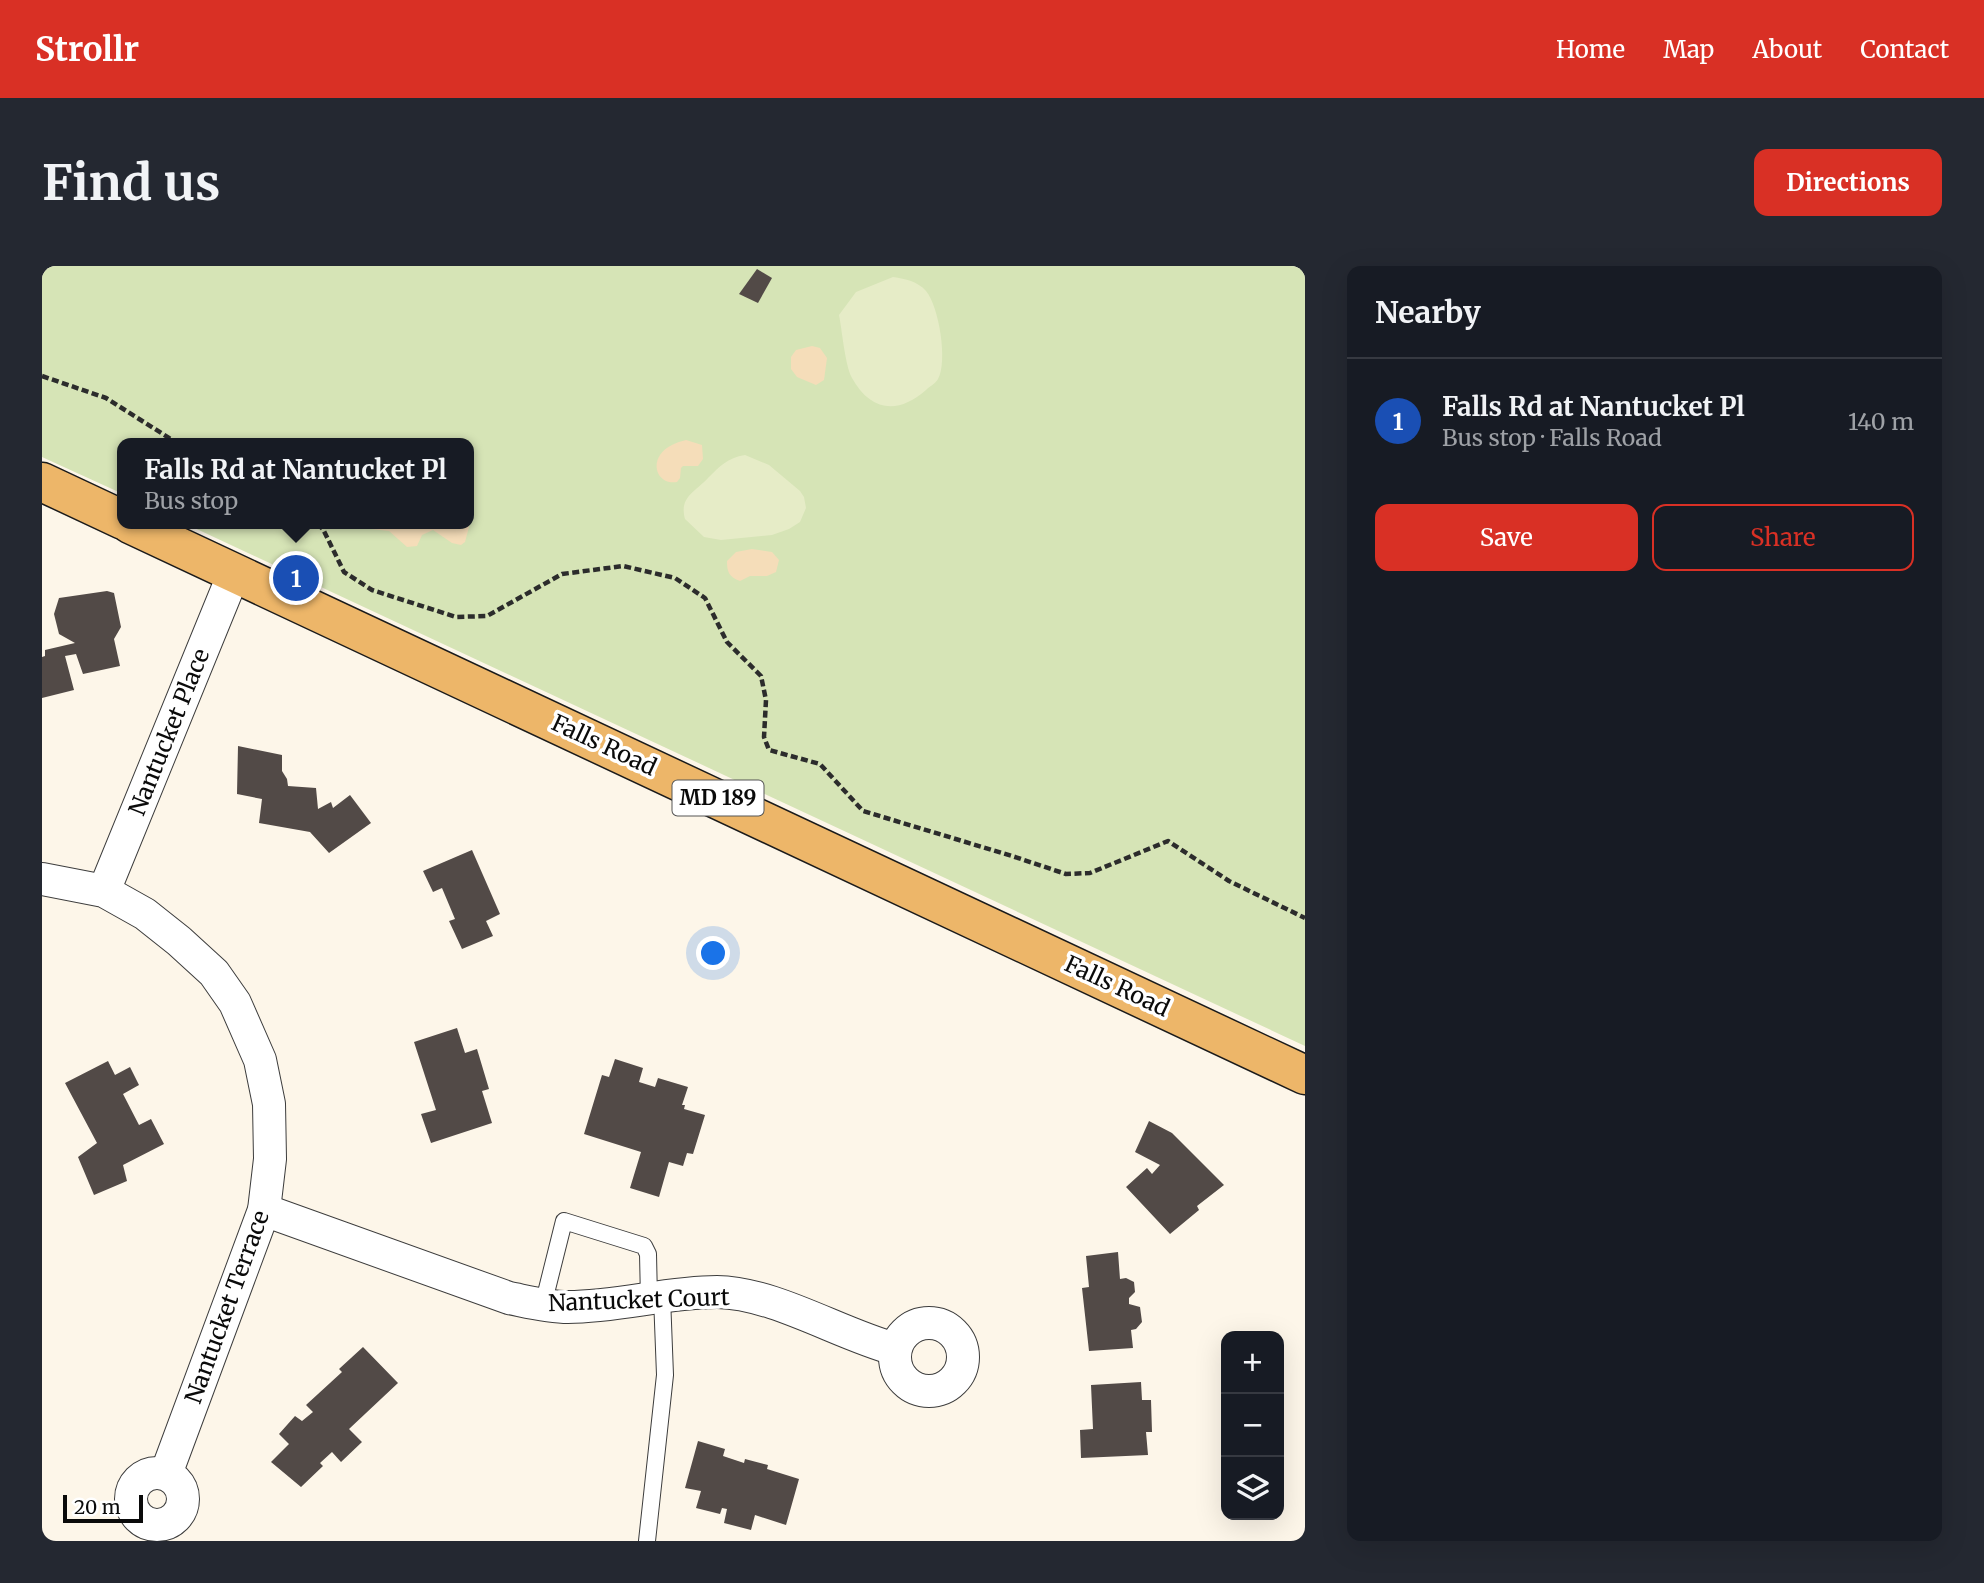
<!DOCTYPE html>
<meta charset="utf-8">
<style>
:root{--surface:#171b24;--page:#242831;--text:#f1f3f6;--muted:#9ea1a6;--line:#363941;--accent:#d93025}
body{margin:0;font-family:Merriweather,serif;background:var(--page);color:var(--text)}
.controls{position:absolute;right:21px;bottom:21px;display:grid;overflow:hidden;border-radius:14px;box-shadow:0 7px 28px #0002}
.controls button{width:63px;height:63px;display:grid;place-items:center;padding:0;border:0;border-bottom:2px solid var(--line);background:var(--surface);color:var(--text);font:35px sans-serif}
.scale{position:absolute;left:21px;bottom:18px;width:80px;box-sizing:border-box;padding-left:7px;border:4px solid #0a0a0a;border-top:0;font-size:19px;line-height:24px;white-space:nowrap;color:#0a0a0a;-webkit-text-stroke:5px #fff;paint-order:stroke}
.you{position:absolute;left:672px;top:688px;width:24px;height:24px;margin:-18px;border:5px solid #fff;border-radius:50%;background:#1a73e8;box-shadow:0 0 0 10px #1a73e833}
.badge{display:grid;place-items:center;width:46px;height:46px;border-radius:50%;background:var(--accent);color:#fff;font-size:23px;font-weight:700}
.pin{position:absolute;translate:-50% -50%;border:4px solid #fff;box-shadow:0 2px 7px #0006}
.popup{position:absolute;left:75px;top:172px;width:357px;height:91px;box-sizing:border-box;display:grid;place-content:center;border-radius:14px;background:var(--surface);filter:drop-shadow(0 2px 5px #0005);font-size:23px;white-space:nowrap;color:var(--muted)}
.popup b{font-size:26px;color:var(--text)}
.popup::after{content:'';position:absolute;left:50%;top:100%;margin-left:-14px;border:14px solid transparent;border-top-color:var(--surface)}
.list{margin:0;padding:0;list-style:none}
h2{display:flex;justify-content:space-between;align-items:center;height:91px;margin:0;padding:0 28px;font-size:30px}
h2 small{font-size:23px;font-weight:400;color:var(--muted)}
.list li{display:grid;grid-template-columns:46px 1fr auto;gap:21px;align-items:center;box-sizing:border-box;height:126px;padding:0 28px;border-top:2px solid var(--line)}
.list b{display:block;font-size:26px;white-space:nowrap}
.list p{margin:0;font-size:23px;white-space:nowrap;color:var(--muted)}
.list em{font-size:23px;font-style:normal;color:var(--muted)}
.actions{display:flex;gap:14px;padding:21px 28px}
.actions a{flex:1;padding:16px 0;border:2px solid var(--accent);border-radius:14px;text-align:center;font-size:24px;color:var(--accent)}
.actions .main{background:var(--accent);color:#fff}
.icon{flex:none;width:38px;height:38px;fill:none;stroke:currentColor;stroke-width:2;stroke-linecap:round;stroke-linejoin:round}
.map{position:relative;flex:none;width:1263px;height:1275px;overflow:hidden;border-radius:14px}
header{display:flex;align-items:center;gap:42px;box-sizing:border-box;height:98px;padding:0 35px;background:var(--accent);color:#fff}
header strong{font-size:33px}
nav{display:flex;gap:38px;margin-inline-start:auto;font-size:24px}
.intro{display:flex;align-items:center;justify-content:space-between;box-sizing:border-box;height:168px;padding:0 42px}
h1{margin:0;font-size:49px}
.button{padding:18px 32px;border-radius:14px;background:var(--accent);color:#fff;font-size:24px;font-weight:700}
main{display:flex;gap:42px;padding:0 42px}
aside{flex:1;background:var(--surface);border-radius:14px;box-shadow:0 7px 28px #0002}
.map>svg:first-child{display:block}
.green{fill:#d6e4b6}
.sand{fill:#f5ddb9}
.pitch{fill:#e6ecc7}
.building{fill:#524a47}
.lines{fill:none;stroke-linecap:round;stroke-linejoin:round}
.service-casing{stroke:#3d3d3d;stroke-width:18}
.minor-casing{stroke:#3d3d3d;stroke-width:34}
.primary-casing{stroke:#1b1b1b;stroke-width:41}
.path{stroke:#2c2c2c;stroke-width:4.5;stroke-dasharray:7 3.5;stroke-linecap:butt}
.service{stroke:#fff;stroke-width:16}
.minor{stroke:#fff;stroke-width:32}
.primary{stroke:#edb669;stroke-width:38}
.labels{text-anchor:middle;stroke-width:7;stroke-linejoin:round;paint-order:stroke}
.shield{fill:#fff;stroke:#545454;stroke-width:2}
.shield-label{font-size:21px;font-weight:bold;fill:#0a0a0a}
.street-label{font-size:23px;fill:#0a0a0a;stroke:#fff}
</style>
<header>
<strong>Strollr</strong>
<nav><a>Home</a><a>Map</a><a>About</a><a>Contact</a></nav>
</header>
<div class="intro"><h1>Find us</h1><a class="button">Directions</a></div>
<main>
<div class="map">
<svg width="1263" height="1275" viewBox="0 0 1263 1275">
<rect width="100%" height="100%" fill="#fdf6e9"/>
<polygon class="green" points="0,0 1263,0 1263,780 144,258 427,258 427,177 81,177 81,228 0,191"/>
<g class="sand">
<polygon points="770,80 778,82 785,92 782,114 774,119 755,111 749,103 749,91 754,84"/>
<path d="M644 174 660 179 661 193 656 200H641L639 202 638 212 635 216C619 219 609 203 618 189 623 181 635 176 644 174Z"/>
<polygon points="316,258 425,258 427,261 423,276 419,279 410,277 391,264 380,269 375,280 365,281 347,265 329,263"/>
<path d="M710 283 730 286 737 294 734 306 725 310H708L698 315C687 311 685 306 685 295L694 286Z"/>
</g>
<g class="pitch">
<path d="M851 11C864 13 875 15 884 25 897 40 906 96 896 113 894 117 887 121 884 124 856 149 828 145 810 112 803 99 800 64 797 49L814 26Z"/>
<path d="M703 189 727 199 758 225 762 231 764 242 758 256 747 263 730 269 679 274 662 271 643 253C637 231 653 226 666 212 678 200 685 192 703 189Z"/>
</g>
<g class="building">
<polygon points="715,3 730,12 716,37 697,28"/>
<polygon points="65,325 72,327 79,361 72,373 78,400 41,408 34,388 23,390 32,424 0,432 0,391 3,390 3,384 33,377 17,368 12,348 17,332"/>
<polygon points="196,480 240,489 240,505 245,513 246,520 274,522 276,543 289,536 291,542 308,529 329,557 287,587 268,566 217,557 220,533 195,528"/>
<polygon points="430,584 458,648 444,655 451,670 420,683 407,655 413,653 400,622 391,626 381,605"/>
<polygon points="415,762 423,787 435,783 447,823 440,825 450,857 389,877 379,848 394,844 372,776"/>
<polygon points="573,793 601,802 597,816 613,821 616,812 646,821 640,839 643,839 642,843 663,849 651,888 645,887 641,900 627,896 617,931 588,922 599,886 542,868 560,809 567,811"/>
<polygon points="66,795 73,809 88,801 97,819 81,828 97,859 109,853 122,878 81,899 85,915 52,929 36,891 55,877 23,817"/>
<polygon points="1107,855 1130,867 1182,919 1155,940 1157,944 1128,968 1084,921 1105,902 1110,908 1118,899 1093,886"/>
<polygon points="1076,986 1078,1013 1084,1012 1092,1016 1093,1026 1087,1032 1087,1038 1098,1041 1100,1056 1094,1063 1089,1064 1091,1082 1047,1085 1040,1022 1047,1021 1044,990"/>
<polygon points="321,1081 356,1117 307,1163 320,1176 299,1196 290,1186 278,1197 281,1200 259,1221 229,1196 247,1178 237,1168 253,1150 260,1155 271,1146 264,1139 300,1106 297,1103"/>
<polygon points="1099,1116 1100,1134 1109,1134 1110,1166 1104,1166 1106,1189 1039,1192 1038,1164 1051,1163 1049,1119"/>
<polygon points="656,1175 683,1183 681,1190 702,1197 703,1193 726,1199 725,1203 757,1213 744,1259 713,1249 709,1264 682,1257 685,1243 680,1242 678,1248 654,1242 659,1225 643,1222"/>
</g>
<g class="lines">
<defs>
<g id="service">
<polyline points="501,1039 522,955 602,980 606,988 607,1033"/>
<polyline points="605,1275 623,1109 620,1031"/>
</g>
<g id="minor">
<polyline points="0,613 62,625 103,648 137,675 172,707 193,737 218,794 227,838 228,893 222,944 124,1208"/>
<polyline points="62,625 192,307"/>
<path d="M222 944 467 1032C487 1036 506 1041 526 1041 576 1041 625 1026 675 1026 733 1027 797 1068 853 1083"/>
<circle cx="887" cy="1091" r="34"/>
<circle cx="115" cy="1233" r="26"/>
</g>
<g id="primary">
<polyline points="0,216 81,254"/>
<polyline points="88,258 1263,809"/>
</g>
</defs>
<use href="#service" class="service-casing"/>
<use href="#minor" class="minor-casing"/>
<use href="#primary" class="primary-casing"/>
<g class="path">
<polyline points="0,110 64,132 135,177"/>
<polyline points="275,258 281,263 302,306 330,324 414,351 445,350 520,308 581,300 633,312 663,332 685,376 719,410 724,434 722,471 727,484 778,498 821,545 970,590 1024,608 1048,607 1126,575 1187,615 1263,652"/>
</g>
<use href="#service" class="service"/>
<use href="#minor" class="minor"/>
<use href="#primary" class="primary"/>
</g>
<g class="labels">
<rect class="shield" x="630.5" y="514.5" width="91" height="35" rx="5"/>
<g class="shield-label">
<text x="676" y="539">MD 189</text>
</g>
<g class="street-label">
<text transform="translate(127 466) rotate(-68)" y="8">Nantucket Place</text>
<text transform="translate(562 479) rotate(25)" y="8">Falls Road</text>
<text transform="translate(1075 720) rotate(25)" y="8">Falls Road</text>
<text transform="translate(597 1034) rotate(-2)" y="8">Nantucket Court</text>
<text transform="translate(185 1041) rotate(-70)" y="8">Nantucket Terrace</text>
</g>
</g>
</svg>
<div class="controls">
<button>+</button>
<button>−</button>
<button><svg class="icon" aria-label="layers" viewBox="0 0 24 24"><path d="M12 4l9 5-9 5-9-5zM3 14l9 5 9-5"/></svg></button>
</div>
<div class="scale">20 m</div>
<div class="you"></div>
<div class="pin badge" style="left:254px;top:312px;background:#1a4fb4">1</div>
<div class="popup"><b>Falls Rd at Nantucket Pl</b>Bus stop</div>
</div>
<aside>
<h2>Nearby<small></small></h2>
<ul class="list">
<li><span class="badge" style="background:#1a4fb4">1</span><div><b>Falls Rd at Nantucket Pl</b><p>Bus stop · Falls Road</p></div><em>140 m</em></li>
</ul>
<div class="actions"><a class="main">Save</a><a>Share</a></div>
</aside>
</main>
